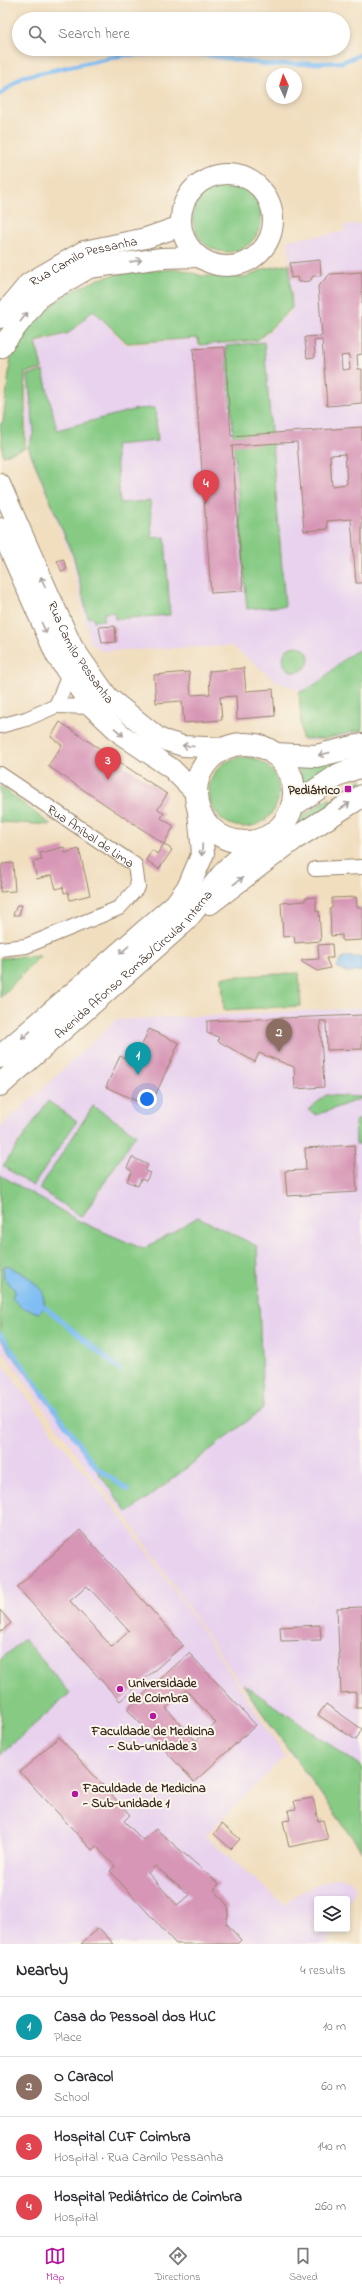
<!DOCTYPE html>
<meta charset="utf-8">
<style>
:root{--surface:#fff;--page:#f7f7f7;--text:#2b2b33;--muted:#7c7c81;--line:#e1e1e2;--accent:#b5179e}
body{margin:0;font-family:"Indie Flower",sans-serif;background:var(--page);color:var(--text)}
.controls{position:absolute;right:12px;bottom:12px;display:grid;overflow:hidden;border-radius:4px;box-shadow:0 2px 6px #0003}
.controls button{width:36px;height:36px;display:grid;place-items:center;padding:0;border:0;border-bottom:1px solid var(--line);background:var(--surface);color:var(--text);font:20px sans-serif}
.compass{position:absolute;left:266px;top:68px;width:36px;height:36px;border-radius:50%;background:var(--surface);box-shadow:0 2px 6px #0003;rotate:356deg}
.you{position:absolute;left:147px;top:1099px;width:14px;height:14px;margin:-10px;border:3px solid #fff;border-radius:50%;background:#1a73e8;box-shadow:0 0 0 6px #1a73e833}
.badge{display:grid;place-items:center;width:26px;height:26px;border-radius:50%;background:var(--accent);color:#fff;font-size:13px;font-weight:700}
.pin{position:absolute;translate:-50% -33px;filter:drop-shadow(0 1px 2px #0008)}
.pin::after{content:'';position:absolute;top:21px;width:14px;height:12px;background:inherit;clip-path:polygon(0 0,100% 0,50% 100%)}
.list{margin:0;padding:0;list-style:none}
h2{display:flex;justify-content:space-between;align-items:center;height:52px;margin:0;padding:0 16px;font-size:17px}
h2 small{font-size:13px;font-weight:400;color:var(--muted)}
.list li{display:grid;grid-template-columns:26px 1fr auto;gap:12px;align-items:center;box-sizing:border-box;height:60px;padding:0 16px;border-top:1px solid var(--line)}
.list b{display:block;font-size:15px;white-space:nowrap}
.list p{margin:0;font-size:13px;white-space:nowrap;color:var(--muted)}
.list em{font-size:13px;font-style:normal;color:var(--muted)}
.icon{flex:none;width:22px;height:22px;fill:none;stroke:currentColor;stroke-width:2;stroke-linecap:round;stroke-linejoin:round}
.map{position:relative;flex:none;width:362px;height:1944px;overflow:hidden}
.search{position:absolute;background:var(--surface);box-shadow:0 2px 6px #0003;left:12px;right:12px;top:12px;height:44px;display:flex;align-items:center;gap:10px;box-sizing:border-box;padding:0 14px;border-radius:22px;color:var(--muted);font-size:15px}
.sheet{height:292px;background:var(--surface)}
nav{display:flex;justify-content:space-around;align-items:center;box-sizing:border-box;height:56px;border-top:1px solid var(--line);background:var(--surface);font-size:11px;color:var(--muted)}
nav a{display:grid;justify-items:center;gap:2px}
nav .on{color:var(--accent)}
.map>svg:first-child{display:block}
.built{fill:#e8d2ee}
.green{fill:#86ca84;stroke:#607a51}
.water{fill:#7fbdf3;stroke:#5d7488}
.lines{fill:none;stroke-linecap:round;stroke-linejoin:round}
.stream{stroke:#7fbdf3;stroke-width:4.5}
.building{fill:#d796b6;fill-rule:evenodd}
.street-casing{stroke:#96846e;stroke-width:16}
.secondary-casing{stroke:#96846e;stroke-width:22}
.primary-casing{stroke:#96846e;stroke-width:24}
.street{stroke:#fff;stroke-width:14}
.secondary{stroke:#fff;stroke-width:20}
.primary{stroke:#fff;stroke-width:22}
.oneway{stroke:#a79f9a}
.poi-dot{fill:#b5179e;stroke:#fbf7ec;stroke-width:1.5}
.labels{text-anchor:middle;stroke-width:4;stroke-linejoin:round;paint-order:stroke}
.street-label{font-size:13px;fill:#3b2a1e;stroke:#fbf7ec}
.poi-label{font-size:13px;font-weight:bold;fill:#3b2a1e;stroke:#fbf7ec;text-anchor:start}
</style>
<div class="map">
<svg width="362" height="1944" viewBox="0 0 362 1944">
<rect width="100%" height="100%" fill="#fbf7ec"/>
<filter id="ink" filterUnits="userSpaceOnUse"><feTurbulence type="fractalNoise" baseFrequency=".025" numOctaves="2"/><feDisplacementMap in="SourceGraphic" scale="8" xChannelSelector="R" yChannelSelector="G"/><feConvolveMatrix kernelMatrix="1 2 1 2 8 2 1 2 1" color-interpolation-filters="sRGB"/></filter>
<filter id="wash" filterUnits="userSpaceOnUse"><feTurbulence type="fractalNoise" baseFrequency=".012" numOctaves="4" result="noise"/><feDisplacementMap in="SourceGraphic" scale="16" xChannelSelector="R" yChannelSelector="G"/><feGaussianBlur stdDeviation="0.9" result="paint"/><feColorMatrix in="noise" values="0 0 0 0 0 0 0 0 0 0 0 0 0 0 0 0 0 1.4 0 .05"/><feComposite in="paint" operator="in"/></filter>
<g filter="url(#wash)">
<rect width="100%" height="100%" fill="#f1debf"/>
<g class="built">
<polygon points="362,224 362,731 340,737 311,741 303,740 300,690 279,683 232,646 101,651 90,642 72,558 27,447 27,374 43,370 37,343 69,334 93,310 126,345 197,339 198,346 259,341 293,309 288,240 345,232 344,225"/>
<polygon points="362,1008 362,1852 255,1705 126,1516 88,1470 0,1347 0,1128 116,1020"/>
<polygon points="0,1360 59,1441 124,1520 197,1623 285,1756 205,1836 285,1905 296,1895 317,1884 337,1878 351,1880 356,1889 347,1906 347,1899 317,1899 317,1929 334,1929 326,1944 0,1944"/>
</g>
<g class="green">
<circle cx="227" cy="218" r="34"/>
<polygon points="289,264 292,308 258,340 199,345 198,338 127,343 93,310 69,333 36,342 42,369 25,373 25,448 3,456 0,424 3,422 11,356 23,332 44,311 70,292 99,279 126,272 180,269 202,276 247,277 264,269"/>
<polygon points="264,342 285,606 247,609 226,346"/>
<polygon points="43,371 57,430 137,409 155,408 158,441 115,445 120,503 150,501 152,538 165,537 170,615 115,619 114,612 104,613 104,620 94,621 93,617 88,618 74,558 28,447 34,432 28,375"/>
<circle cx="296" cy="659" r="13"/>
<path d="M359 650 362 664V730L324 739H302L299 692C323 686 336 660 359 650Z"/>
<polygon points="362,753 304,788 298,765"/>
<circle cx="244" cy="792" r="35"/>
<polygon points="362,779 362,789 287,833 293,823 329,798 332,801 343,792 346,796 357,787 355,784"/>
<polygon points="0,786 51,825 0,822"/>
<polygon points="40,956 0,998 0,958"/>
<polygon points="299,973 301,1006 224,1010 222,977"/>
<polygon points="326,1095 362,1097 362,1098 317,1115 308,1110"/>
<polygon points="48,1101 77,1121 33,1186 3,1166"/>
<polygon points="93,1106 136,1134 82,1217 39,1189"/>
<polygon points="362,1119 362,1144 356,1144 355,1121"/>
<polygon points="0,1175 79,1221 143,1249 198,1217 257,1246 263,1409 128,1513 0,1338"/>
<polygon points="24,1639 70,1693 0,1755 0,1660"/>
<polygon points="243,1684 362,1767 362,1851 256,1704"/>
</g>
<g class="water">
<polygon points="343,957 362,957 362,971 346,972 337,967"/>
<polygon points="7,1265 28,1277 42,1290 45,1307 39,1313 21,1307 12,1298 15,1290 4,1278 3,1267"/>
</g>
<g class="lines">
<g class="stream">
<polyline points="0,94 22,77 123,55 186,52 271,65 342,62 362,54"/>
<polyline points="45,1307 120,1370"/>
<polyline points="0,1334 96,1467 128,1490"/>
</g>
</g>
<g id="blocks">
<g class="building">
<polygon points="320,260 321,276 313,276 310,281 298,282 297,277 291,278 290,263"/>
<path d="M362 272V354L357 355 358 369H362V403L327 406 322 340 314 341 315 357 307 358 305 341V337L322 336 318 286 330 274ZM349 355 350 369 342 370 341 356Z"/>
<path d="M225 347 231 436 362 427V583H356L351 519 327 521 328 529 304 531 297 442 232 446 243 591 211 593 193 349ZM345 454 347 484 332 486 330 455Z"/>
<polygon points="63,559 67,569 62,572 57,561"/>
<polygon points="115,626 116,642 102,643 99,627"/>
<polygon points="244,668 246,691 273,689 275,716 237,719 236,696 220,697 222,720 184,723 182,701 156,703 154,675 189,672 191,695 210,694 209,671"/>
<polygon points="60,722 167,794 158,809 164,813 161,818 174,826 164,844 48,766 62,745 51,737"/>
<polygon points="164,844 172,850 159,869 146,860 152,850 157,854"/>
<polygon points="64,847 65,853 79,849 90,895 70,900 68,892 64,893 63,887 56,889 52,875 37,879 33,862 42,860 40,853"/>
<polygon points="13,863 15,891 0,892 2,864"/>
<polygon points="316,897 316,911 319,911 321,941 295,943 294,936 283,937 281,903 305,901 305,898"/>
<polygon points="356,897 357,907 362,907 362,940 342,941 342,935 331,936 330,909 332,908 332,898"/>
<polygon points="17,905 22,905 19,915 13,915"/>
<polygon points="332,944 333,958 326,958 330,968 317,971 302,962 302,960 319,959 318,945"/>
<polygon points="362,1015 362,1049 327,1050 326,1021 320,1021 324,1087 295,1089 294,1067 259,1053 255,1062 218,1041 219,1037 207,1033 207,1021"/>
<polygon points="149,1029 179,1043 150,1107 106,1087 120,1056 134,1063"/>
<polygon points="354,1145 357,1192 287,1196 285,1171 306,1170 305,1148"/>
<polygon points="132,1157 148,1165 145,1171 150,1173 146,1181 141,1179 138,1186 127,1181 132,1171 127,1168"/>
<path d="M80 1530 183 1645 120 1701 17 1587ZM87 1586 129 1631 112 1647 70 1601Z"/>
<polygon points="362,1607 362,1708 356,1708 356,1692 341,1693 337,1608"/>
<polygon points="0,1610 11,1623 0,1633"/>
<polygon points="320,1625 321,1640 281,1641 280,1627"/>
<path d="M189 1653 256 1725 194 1782 127 1709ZM186 1690 216 1723 196 1741 166 1708Z"/>
<polygon points="326,1704 362,1729 356,1740 318,1715"/>
<path d="M59 1737 130 1815 124 1821 143 1840 156 1829 219 1884 214 1889 227 1905 228 1915 226 1923 241 1940 237 1944H176L110 1871 115 1866 96 1846 92 1850 20 1772ZM155 1866 190 1895 177 1905 148 1873Z"/>
<polygon points="313,1798 318,1821 323,1820 328,1839 289,1847 283,1821 290,1820 288,1810 296,1809 294,1801"/>
<polygon points="222,1824 240,1839 231,1849 214,1834"/>
<polygon points="99,1928 114,1944 81,1944"/>
</g>
</g>
</g>
<g filter="url(#ink)">
<use href="#blocks" fill-opacity="0" stroke="#96846e" stroke-width="1"/>
<g class="lines">
<defs>
<g id="street">
<polyline points="56,706 92,707"/>
<polyline points="56,706 69,675"/>
<polyline points="0,726 26,719 56,706"/>
<path id="s1" d="M0 774 135 865 138 887 119 908 26 946 0 949"/>
<polyline points="315,869 362,867"/>
</g>
<g id="secondary">
<circle cx="227" cy="220" r="46"/>
<path id="s2" d="M0 318 29 283 84 251 146 238 181 226"/>
<polyline points="0,348 41,296 89,268 162,258 199,257"/>
<path id="s3" d="M0 484 72 646 108 697 160 739 183 746 227 748"/>
<polyline points="0,528 56,655 69,675 92,707 122,735 172,769 196,793"/>
</g>
<g id="primary">
<circle cx="245" cy="793" r="49"/>
<polyline points="274,754 316,756 362,745"/>
<polyline points="292,806 340,774 362,766"/>
<polyline points="210,903 294,839 362,796"/>
<polyline points="0,1057 176,904 189,886 203,853 199,812"/>
<path id="s4" d="M0 1085 185 921 227 869 262 839"/>
</g>
</defs>
<use href="#street" class="street-casing"/>
<use href="#secondary" class="secondary-casing"/>
<use href="#primary" class="primary-casing"/>
<use href="#street" class="street"/>
<use href="#secondary" class="secondary"/>
<use href="#primary" class="primary"/>
</g>
<defs><path id="oneway-shaft" d="M-6 0H5M1.5-3L5.5 0L1.5 3" fill="none" stroke-width="1.6" stroke-linecap="round" stroke-linejoin="round"/></defs>
<g class="oneway">
<use href="#oneway-shaft" transform="translate(136 261) rotate(-8)"/>
<use href="#oneway-shaft" transform="translate(24 317) rotate(-51)"/>
<use href="#oneway-shaft" transform="translate(43 582) rotate(-114)"/>
<use href="#oneway-shaft" transform="translate(44 628) rotate(66)"/>
<use href="#oneway-shaft" transform="translate(119 732) rotate(41)"/>
<use href="#oneway-shaft" transform="translate(188 746) rotate(-175)"/>
<use href="#oneway-shaft" transform="translate(324 754) rotate(166)"/>
<use href="#oneway-shaft" transform="translate(345 806) rotate(-33)"/>
<use href="#oneway-shaft" transform="translate(202 850) rotate(93)"/>
<use href="#oneway-shaft" transform="translate(238 881) rotate(-37)"/>
<use href="#oneway-shaft" transform="translate(124 950) rotate(139)"/>
<use href="#oneway-shaft" transform="translate(26 1035) rotate(139)"/>
</g>
</g>
<g class="poi-dot">
<rect x="344" y="785" width="8" height="8" rx="2"/>
<circle cx="120" cy="1689" r="4"/>
<circle cx="153" cy="1716" r="4"/>
<circle cx="75" cy="1794" r="4"/>
</g>
<g class="labels">
<g class="street-label">
<text dy="5" stroke="none"><textPath href="#s2" startOffset="105">Rua Camilo Pessanha</textPath></text>
<text dy="5" stroke="none"><textPath href="#s3" startOffset="187">Rua Camilo Pessanha</textPath></text>
<text dy="5" stroke="none"><textPath href="#s1" startOffset="110">Rua Aníbal de Lima</textPath></text>
<text dy="5" stroke="none"><textPath href="#s4" startOffset="180">Avenida Afonso Romão/Circular Interna</textPath></text>
</g>
<g class="poi-label">
<text x="340" y="794" text-anchor="end">Pediátrico</text>
<text x="128" y="1687">Universidade<tspan x="128" dy="15">de Coimbra</tspan></text>
<text x="153" y="1735" text-anchor="middle">Faculdade de Medicina<tspan x="153" dy="15">- Sub-unidade 3</tspan></text>
<text x="83" y="1792">Faculdade de Medicina<tspan x="83" dy="15">- Sub-unidade 1</tspan></text>
</g>
</g>
</svg>
<div class="controls">
<button><svg class="icon" aria-label="layers" viewBox="0 0 24 24"><path d="M12 4l9 5-9 5-9-5zM3 14l9 5 9-5"/></svg></button>
</div>
<svg class="compass" viewBox="-18 -18 36 36"><path d="M0-13l5 13h-10z" fill="#e53935"/><path d="M0 13l5-13h-10z" fill="#7c7c81"/></svg>
<div class="you"></div>
<div class="pin badge" style="left:138px;top:1075px;background:#0f9aa8">1</div>
<div class="pin badge" style="left:279px;top:1052px;background:#8d6e63">2</div>
<div class="pin badge" style="left:108px;top:780px;background:#e0444e">3</div>
<div class="pin badge" style="left:206px;top:503px;background:#e0444e">4</div>
<div class="search"><svg class="icon" aria-label="search" viewBox="0 0 24 24"><circle cx="10" cy="10" r="6"/><path d="M15 15l6 6"/></svg>Search here</div>
</div>
<section class="sheet">
<h2>Nearby<small>4 results</small></h2>
<ul class="list">
<li><span class="badge" style="background:#0f9aa8">1</span><div><b>Casa do Pessoal dos HUC</b><p>Place</p></div><em>10 m</em></li>
<li><span class="badge" style="background:#8d6e63">2</span><div><b>O Caracol</b><p>School</p></div><em>60 m</em></li>
<li><span class="badge" style="background:#e0444e">3</span><div><b>Hospital CUF Coimbra</b><p>Hospital · Rua Camilo Pessanha</p></div><em>140 m</em></li>
<li><span class="badge" style="background:#e0444e">4</span><div><b>Hospital Pediátrico de Coimbra</b><p>Hospital</p></div><em>260 m</em></li>
</ul>
</section>
<nav>
<a class="on"><svg class="icon" aria-label="map" viewBox="0 0 24 24"><path d="M3 6l6-2 6 2 6-2v14l-6 2-6-2-6 2zM9 4v14M15 6v14"/></svg>Map</a>
<a><svg class="icon" aria-label="directions" viewBox="0 0 24 24"><path d="M12 3l9 9-9 9-9-9zM9 14v-3h6M13 9l2 2-2 2"/></svg>Directions</a>
<a><svg class="icon" aria-label="saved" viewBox="0 0 24 24"><path d="M7 4h10v16l-5-4-5 4z"/></svg>Saved</a>
</nav>
